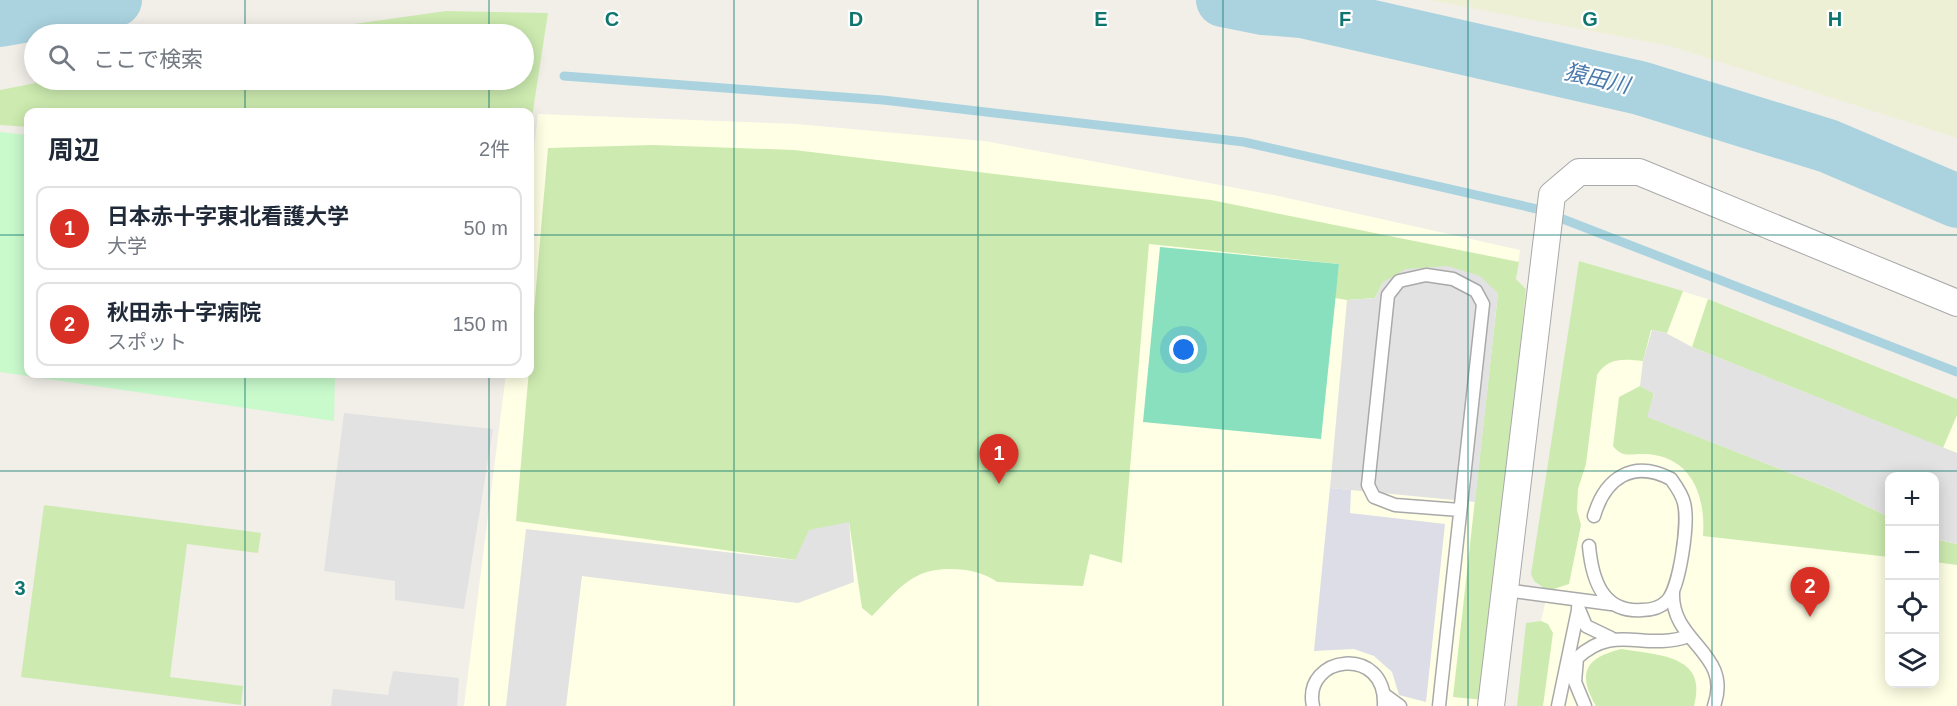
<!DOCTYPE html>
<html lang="ja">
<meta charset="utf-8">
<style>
:root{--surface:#fff;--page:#f2f2f3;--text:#1f2937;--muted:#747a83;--line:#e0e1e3;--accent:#d93025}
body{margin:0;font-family:Helvetica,"Noto Sans JP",sans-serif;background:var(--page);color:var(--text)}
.controls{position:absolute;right:18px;bottom:18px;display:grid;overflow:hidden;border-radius:12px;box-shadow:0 3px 15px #0003}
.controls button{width:54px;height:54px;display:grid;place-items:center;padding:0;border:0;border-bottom:2px solid var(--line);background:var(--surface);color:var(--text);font:30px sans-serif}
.you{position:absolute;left:1184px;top:350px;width:21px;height:21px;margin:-15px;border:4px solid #fff;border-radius:50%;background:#1a73e8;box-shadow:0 0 0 9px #1a73e833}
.badge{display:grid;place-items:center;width:39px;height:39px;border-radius:50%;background:var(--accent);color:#fff;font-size:20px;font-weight:700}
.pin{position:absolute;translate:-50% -50px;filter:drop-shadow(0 2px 3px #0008)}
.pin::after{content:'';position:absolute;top:32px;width:21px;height:18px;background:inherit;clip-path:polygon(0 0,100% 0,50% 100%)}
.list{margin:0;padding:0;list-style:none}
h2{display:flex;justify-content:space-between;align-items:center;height:78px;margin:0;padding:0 24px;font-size:26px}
h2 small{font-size:20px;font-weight:400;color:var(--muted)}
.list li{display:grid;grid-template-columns:39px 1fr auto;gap:18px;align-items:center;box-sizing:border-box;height:84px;margin:0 12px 12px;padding:0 12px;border:2px solid var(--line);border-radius:12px}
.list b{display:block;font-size:22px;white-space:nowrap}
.list p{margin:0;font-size:20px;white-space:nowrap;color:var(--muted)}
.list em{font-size:20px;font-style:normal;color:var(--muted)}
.icon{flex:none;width:33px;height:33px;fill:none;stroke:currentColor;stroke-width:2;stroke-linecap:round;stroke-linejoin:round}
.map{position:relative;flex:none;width:1957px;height:706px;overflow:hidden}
.search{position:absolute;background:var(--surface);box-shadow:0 3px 15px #0003;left:24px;top:24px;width:510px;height:66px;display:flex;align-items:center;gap:15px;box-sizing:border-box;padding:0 21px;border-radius:33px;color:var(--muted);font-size:22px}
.panel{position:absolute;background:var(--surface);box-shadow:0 3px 15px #0003;left:24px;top:108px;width:510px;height:270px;border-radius:12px}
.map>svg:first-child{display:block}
.education{fill:#ffffe5;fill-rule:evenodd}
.farmland{fill:#eef0d5}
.grass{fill:#cdebb0}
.park{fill:#c8facc}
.pitch{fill:#88e0be}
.parking{fill:#e2e2e2}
.plaza{fill:#dddde8}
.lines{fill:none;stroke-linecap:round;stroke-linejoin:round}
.stream{stroke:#aad3df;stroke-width:9}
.river{stroke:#aad3df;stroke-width:54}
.lane-casing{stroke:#a9a9a9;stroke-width:15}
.street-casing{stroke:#a9a9a9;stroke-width:28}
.lane{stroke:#fff;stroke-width:12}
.street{stroke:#fff;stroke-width:26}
.grid{fill:none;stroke:#0f766e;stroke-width:1.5;stroke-opacity:0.55}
.labels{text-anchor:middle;stroke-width:4.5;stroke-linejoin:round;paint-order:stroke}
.water-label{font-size:22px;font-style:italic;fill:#4a7aab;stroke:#fff}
.grid-label{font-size:20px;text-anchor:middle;font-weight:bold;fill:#0f766e;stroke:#fff;stroke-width:4.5;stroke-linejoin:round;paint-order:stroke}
</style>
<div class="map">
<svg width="1957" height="706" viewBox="0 0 1957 706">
<rect width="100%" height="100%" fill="#f2efe9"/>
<g class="education">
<polygon points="538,114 796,124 984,141 1274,195 1520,250 1516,279 1526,289 1484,706 464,706 506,374 530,374 530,182"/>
<path d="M1579 261 1708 299 1957 399V706H1532L1541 621 1548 591ZM1890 476H1934V684H1890Z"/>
</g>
<polygon class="farmland" points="1429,0 1957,0 1957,138 1670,46"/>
<g class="grass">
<polygon points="446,11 548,13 530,130 530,112 28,112 28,127 0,125 0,90 51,80 524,80 524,34 283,34"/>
<path d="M653 145 794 150 1211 200 1519 262 1516 279 1526 289 1484 700 1453 697 1498 293 1383 282 1375 298 1347 300 1335 298 1339 264 1149 244 1122 563 1090 554 1083 586 997 582C980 568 942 565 921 574 902 582 886 602 872 616L862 608 849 522 796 560 516 521 548 148Z"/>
<path d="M1579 261 1683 291 1667 333 1651 330 1643 361C1624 359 1608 357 1597 375L1586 464 1578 489 1577 510 1581 525 1569 584 1548 591 1534 581 1531 574Z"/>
<polygon points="1708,299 1957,399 1957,415 1943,448 1692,347"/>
<path d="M1640 386 1654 393 1648 417 1831 489 1889 517V557L1703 536C1706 497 1692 457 1647 454 1631 453 1623 459 1613 446L1619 397Z"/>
<polygon points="44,505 261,533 258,553 187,544 170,677 243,686 241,705 21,677"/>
<polygon points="1934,539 1957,544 1957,565 1935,562"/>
<polygon points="1541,621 1548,624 1553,633 1543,706 1517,706 1526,623"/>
<path d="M1621 649C1656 655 1709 654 1694 706H1596C1577 673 1585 658 1621 649Z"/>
</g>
<polygon class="park" points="0,132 28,135 28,374 335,374 334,421 0,372"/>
<polygon class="pitch" points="1160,247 1339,264 1321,439 1143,422"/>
<g class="parking">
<polygon points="1448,266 1480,276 1498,293 1475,502 1330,488 1347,300 1375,298 1383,282 1406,269"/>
<polygon points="1652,330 1666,333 1692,347 1957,453 1957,544 1935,539 1934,476 1890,476 1889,517 1831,489 1647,417 1654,394 1640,386 1643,361"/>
<polygon points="344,413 493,429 464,609 395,600 395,581 324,571"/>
<polygon points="849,522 854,582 798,603 582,576 566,706 506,706 526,529 795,560 809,530"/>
<polygon points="393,671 459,678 457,706 331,706 333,689 388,695"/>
</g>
<polygon class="plaza" points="1330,488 1351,490 1350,513 1445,524 1426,702 1399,695 1392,672 1374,656 1354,649 1314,651"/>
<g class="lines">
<polyline class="stream" points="564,76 883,100 1244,142 1537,209 1957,372"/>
<g class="river">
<polyline points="1223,0 1263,8 1302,11 1640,88 1828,146 1957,201"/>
<polyline points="0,20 115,0"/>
</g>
<defs>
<g id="lane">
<path d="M1589 546C1592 579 1602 613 1642 610 1651 610 1661 607 1667 601 1680 587 1689 522 1684 503 1682 494 1676 486 1671 479 1633 459 1605 478 1594 516"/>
<polyline points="1505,590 1611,604"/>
<path d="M1673 593C1671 643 1733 653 1714 706"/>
<polyline points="1578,607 1586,626 1611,638"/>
<polyline points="1385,695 1400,706"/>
<path d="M1313 706C1302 655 1387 644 1384 706"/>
<polyline points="1439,706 1441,687 1483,304 1476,291 1453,279 1426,275 1399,281 1388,295 1368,485 1374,497 1395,505 1460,510"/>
<polyline points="1558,706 1578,610"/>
<path d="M1585 706 1575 682 1577 658C1616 622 1643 652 1689 636"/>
</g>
<polyline id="street" points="1491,706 1552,195 1579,172 1639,172 1957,303"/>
</defs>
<use href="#lane" class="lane-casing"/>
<use href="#street" class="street-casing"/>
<use href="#lane" class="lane"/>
<use href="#street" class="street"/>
</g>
<path class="grid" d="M245 0V34M489 0V34M734 0V706M978 0V706M1223 0V706M1468 0V706M1712 0V706M245 80V112M489 80V112M0 235H28M530 235H1957M245 374V706M489 374V706M0 471H1957"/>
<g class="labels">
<g class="water-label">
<text transform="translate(1597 78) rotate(13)" y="8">猿田川</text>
</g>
</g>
<g class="grid-label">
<text x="612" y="26">C</text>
<text x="856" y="26">D</text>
<text x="1101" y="26">E</text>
<text x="1345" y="26">F</text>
<text x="1590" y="26">G</text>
<text x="1835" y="26">H</text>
<text x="20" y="595">3</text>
</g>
</svg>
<div class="controls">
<button>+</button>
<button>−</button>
<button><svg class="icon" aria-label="locate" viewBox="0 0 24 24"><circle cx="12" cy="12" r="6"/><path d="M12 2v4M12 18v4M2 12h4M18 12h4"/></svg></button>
<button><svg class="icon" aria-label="layers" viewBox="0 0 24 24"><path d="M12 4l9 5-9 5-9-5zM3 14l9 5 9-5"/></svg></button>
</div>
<div class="you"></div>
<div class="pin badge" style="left:999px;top:484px">1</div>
<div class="pin badge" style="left:1810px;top:617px">2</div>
<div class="search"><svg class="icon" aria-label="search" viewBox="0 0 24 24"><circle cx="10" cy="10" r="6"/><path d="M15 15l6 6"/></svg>ここで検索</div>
<section class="panel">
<h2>周辺<small>2件</small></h2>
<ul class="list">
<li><span class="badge">1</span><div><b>日本赤十字東北看護大学</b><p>大学</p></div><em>50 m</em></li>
<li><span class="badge">2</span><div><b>秋田赤十字病院</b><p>スポット</p></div><em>150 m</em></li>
</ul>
</section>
</div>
